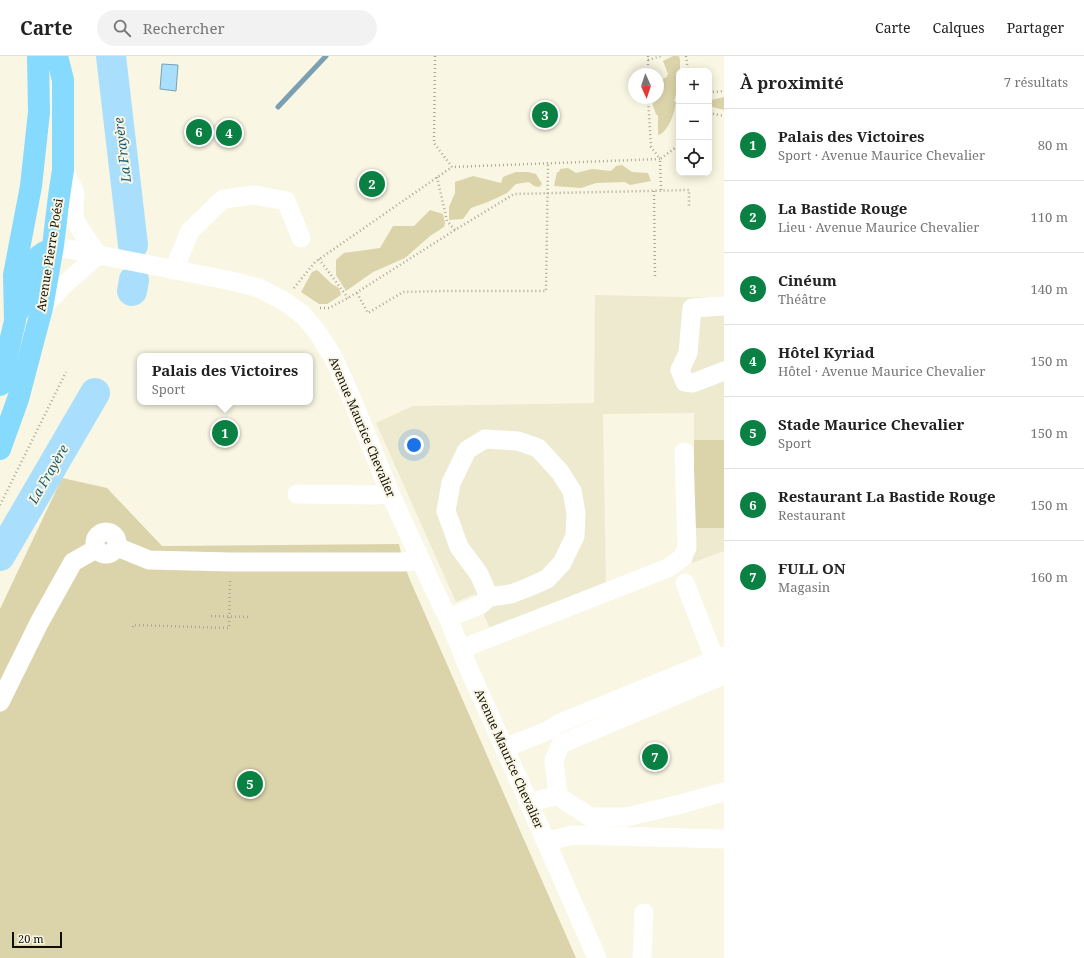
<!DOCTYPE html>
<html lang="fr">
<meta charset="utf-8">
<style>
:root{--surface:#fff;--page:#f2f2f2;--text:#222;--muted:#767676;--line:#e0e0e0;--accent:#0b8043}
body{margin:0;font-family:"Noto Serif",serif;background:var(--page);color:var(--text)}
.controls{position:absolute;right:12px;top:12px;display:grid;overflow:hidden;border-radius:8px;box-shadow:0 2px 10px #0003}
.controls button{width:36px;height:36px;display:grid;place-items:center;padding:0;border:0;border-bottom:1px solid var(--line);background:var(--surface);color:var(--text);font:20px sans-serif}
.compass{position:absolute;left:628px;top:12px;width:36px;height:36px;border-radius:50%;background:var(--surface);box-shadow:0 2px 10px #0003;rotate:177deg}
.scale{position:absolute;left:12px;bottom:10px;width:50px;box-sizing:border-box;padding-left:4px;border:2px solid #0f0e08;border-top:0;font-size:11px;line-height:14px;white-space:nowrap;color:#0f0e08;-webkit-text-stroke:3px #f9f6e3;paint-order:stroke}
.you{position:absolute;left:414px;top:389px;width:14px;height:14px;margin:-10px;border:3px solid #fff;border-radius:50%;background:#1a73e8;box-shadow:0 0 0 6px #1a73e833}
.badge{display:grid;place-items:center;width:26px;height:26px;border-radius:50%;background:var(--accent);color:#fff;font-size:13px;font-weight:700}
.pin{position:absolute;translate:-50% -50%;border:2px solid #fff;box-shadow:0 1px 4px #0006}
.popup{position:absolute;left:137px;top:297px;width:176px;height:52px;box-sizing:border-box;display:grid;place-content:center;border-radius:8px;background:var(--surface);filter:drop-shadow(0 1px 3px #0005);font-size:13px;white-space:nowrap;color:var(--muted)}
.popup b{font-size:15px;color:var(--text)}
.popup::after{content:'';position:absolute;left:50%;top:100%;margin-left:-8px;border:8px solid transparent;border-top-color:var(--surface)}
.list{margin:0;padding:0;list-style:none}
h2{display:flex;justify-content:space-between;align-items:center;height:52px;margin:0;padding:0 16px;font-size:17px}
h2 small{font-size:13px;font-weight:400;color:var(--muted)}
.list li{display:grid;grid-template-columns:26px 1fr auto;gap:12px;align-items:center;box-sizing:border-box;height:72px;padding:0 16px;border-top:1px solid var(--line)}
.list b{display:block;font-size:15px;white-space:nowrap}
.list p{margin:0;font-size:13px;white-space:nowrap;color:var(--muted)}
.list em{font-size:13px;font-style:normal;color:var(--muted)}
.icon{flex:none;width:22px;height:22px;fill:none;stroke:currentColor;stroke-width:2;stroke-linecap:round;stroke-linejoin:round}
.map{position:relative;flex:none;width:724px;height:902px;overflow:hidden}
header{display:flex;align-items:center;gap:24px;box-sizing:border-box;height:56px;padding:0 20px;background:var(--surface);border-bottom:1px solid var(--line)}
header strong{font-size:19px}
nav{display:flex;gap:22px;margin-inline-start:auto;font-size:14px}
.search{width:280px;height:36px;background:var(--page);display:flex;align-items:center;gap:10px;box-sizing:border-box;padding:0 14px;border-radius:22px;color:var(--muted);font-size:15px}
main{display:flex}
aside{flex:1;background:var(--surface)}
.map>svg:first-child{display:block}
.built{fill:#eeead0}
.green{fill:#dbd3a9}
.water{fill:#a9dffc;stroke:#7ba0b3}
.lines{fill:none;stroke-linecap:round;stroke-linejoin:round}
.stream{stroke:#7ba0b3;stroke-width:5}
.river{stroke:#a9dffc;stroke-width:30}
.path{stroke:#aaa799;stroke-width:2.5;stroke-dasharray:1 3;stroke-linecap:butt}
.minor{stroke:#fff;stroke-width:19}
.major{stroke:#85dafd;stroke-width:22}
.labels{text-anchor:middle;stroke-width:4;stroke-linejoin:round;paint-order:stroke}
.street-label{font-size:12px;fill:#0f0e08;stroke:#f9f6e3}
.water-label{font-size:13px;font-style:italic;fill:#185a76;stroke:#f9f6e3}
</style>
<header>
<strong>Carte</strong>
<div class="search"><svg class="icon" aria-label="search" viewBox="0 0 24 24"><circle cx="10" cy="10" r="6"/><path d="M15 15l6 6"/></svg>Rechercher</div>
<nav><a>Carte</a><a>Calques</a><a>Partager</a></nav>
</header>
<main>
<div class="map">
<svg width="724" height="902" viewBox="0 0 724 902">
<rect width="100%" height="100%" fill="#f9f6e3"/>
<polygon class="built" points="595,239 724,242 724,495 692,507 694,472 694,357 603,358 606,529 491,575 475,538 456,546 376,367 413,350 594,347"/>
<g class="green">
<path d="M673 0H679L680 4V15H679V22L678 23 677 34 678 37 676 38 674 45 676 46C675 56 668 77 658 79V60L656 58 652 47 654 46 652 43 653 42H658V32L664 22H666L668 18 663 5Z"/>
<polygon points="724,41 724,54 709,50 711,44"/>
<polygon points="622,109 632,116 648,117 651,125 630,129 625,126 596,127 581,132 554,130 557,116 559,116 560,113 568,112 576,117 592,113 611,115 616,110"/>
<polygon points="516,116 528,116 536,118 542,128 539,131 534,130 529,126 516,128 507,137 488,146 471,152 463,163 449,164 449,151 455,137 455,126 473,120 501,127 503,121"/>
<polygon points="430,154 443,158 445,167 444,171 430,180 405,202 373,216 346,235 336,219 336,204 344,197 380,192 393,170 414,170"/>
<polygon points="317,214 332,228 339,232 341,239 327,248 319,248 301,236 312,216"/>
<rect x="694" y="384" width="30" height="88"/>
<polygon points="62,422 107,432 162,490 399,488 403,506 410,524 576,902 0,902 0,553"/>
</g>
<polygon class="water" points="162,8 178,9 176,35 160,33"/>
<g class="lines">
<polyline class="stream" points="278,51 326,0"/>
<g class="river">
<polyline points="111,0 133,189"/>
<polyline points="132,235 134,224"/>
<polyline points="0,500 95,337"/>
</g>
<g class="path">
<polyline points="435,0 434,87 452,111 660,103 651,91 648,42"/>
<polyline points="648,0 648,18"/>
<polyline points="686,0 688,15"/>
<polyline points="648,4 661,0"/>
<polyline points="709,37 713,36 724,35"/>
<polyline points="709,57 724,60"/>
<polyline points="437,121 447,165 455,174"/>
<polyline points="661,134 660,103 679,89"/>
<polyline points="654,135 655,222"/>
<polyline points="319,203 348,242"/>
<polyline points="294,232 315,206 452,111"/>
<polyline points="357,237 368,257 403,236 444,235 546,235 548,107"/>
<polyline points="320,252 329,252 348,242 455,174 514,138 689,134 689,152"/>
<polyline points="0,449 66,316"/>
<polyline points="211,560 249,561"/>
<polyline points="133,571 133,569 229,572 230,523"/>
</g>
<g class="minor">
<polyline points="63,114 75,136 74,152 75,164 82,176 98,199"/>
<polyline points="53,190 227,224 259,232 284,245 303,259 318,277 333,301 351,341 390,437 432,529 448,562 468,611 529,747 597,902"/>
<polyline points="174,214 190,175 223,143 255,139 286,145 301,182"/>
<polyline points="724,250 692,252 688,297 680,314 685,326 693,327 724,315"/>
<polyline points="42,252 64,229 98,199"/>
<polyline points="297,438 376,439 390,437"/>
<circle cx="106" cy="487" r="11"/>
<polyline points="117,491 149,504 230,506 403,506 420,504"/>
<polyline points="685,527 715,604"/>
<polyline points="448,562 480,549 489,541 479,518 459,491 446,455 451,427 467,394 485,383 518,385 538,392 560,416 572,435 576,457 575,480 562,507 547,523 529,531 511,538 489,541"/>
<polyline points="461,593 668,512 682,502 687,492 684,396"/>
<polyline points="0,646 39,567 73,506 96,493"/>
<polyline points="504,692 547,675 560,667 724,600"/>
<polyline points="558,740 554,704 561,688 724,619"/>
<polyline points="529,747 542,743 558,740 590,761 626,761 681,748 724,736"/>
<polyline points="546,786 572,779 724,783"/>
<polyline points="642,902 644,857"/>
</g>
<g class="major">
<polyline points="18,256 32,222 39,200 45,196"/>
<polyline points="0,329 15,265 14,219 31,130 39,56 38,0"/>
<polyline points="0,393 18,343 42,252 53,190 59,140 63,114 63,24 57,0"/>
</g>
</g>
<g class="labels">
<g class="street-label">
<text transform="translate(50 199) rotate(-81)" y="4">Avenue Pierre Poési</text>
<text transform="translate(362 371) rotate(67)" y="4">Avenue Maurice Chevalier</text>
<text transform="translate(509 703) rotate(66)" y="4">Avenue Maurice Chevalier</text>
</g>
<g class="water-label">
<text transform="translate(122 94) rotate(-97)" y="5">La Frayère</text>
<text transform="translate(48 418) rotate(-60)" y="5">La Frayère</text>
</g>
</g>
</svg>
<div class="controls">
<button>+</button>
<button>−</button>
<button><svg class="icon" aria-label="locate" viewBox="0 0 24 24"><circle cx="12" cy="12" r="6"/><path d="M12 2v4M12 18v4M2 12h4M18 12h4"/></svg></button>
</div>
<svg class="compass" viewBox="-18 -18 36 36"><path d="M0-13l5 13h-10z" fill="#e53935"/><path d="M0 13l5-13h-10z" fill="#767676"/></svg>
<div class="scale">20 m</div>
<div class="you"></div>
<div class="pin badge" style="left:225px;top:377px">1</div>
<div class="popup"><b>Palais des Victoires</b>Sport</div>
<div class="pin badge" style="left:372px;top:128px">2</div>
<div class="pin badge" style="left:545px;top:59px">3</div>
<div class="pin badge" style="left:229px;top:77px">4</div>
<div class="pin badge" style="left:250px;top:728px">5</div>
<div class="pin badge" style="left:199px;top:76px">6</div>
<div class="pin badge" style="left:655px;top:701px">7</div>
</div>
<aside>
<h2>À proximité<small>7 résultats</small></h2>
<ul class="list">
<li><span class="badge">1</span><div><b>Palais des Victoires</b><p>Sport · Avenue Maurice Chevalier</p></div><em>80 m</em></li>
<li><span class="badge">2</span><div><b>La Bastide Rouge</b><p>Lieu · Avenue Maurice Chevalier</p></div><em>110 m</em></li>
<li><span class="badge">3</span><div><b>Cinéum</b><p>Théâtre</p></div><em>140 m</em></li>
<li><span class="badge">4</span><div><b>Hôtel Kyriad</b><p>Hôtel · Avenue Maurice Chevalier</p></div><em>150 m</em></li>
<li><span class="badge">5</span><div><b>Stade Maurice Chevalier</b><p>Sport</p></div><em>150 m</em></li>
<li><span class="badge">6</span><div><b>Restaurant La Bastide Rouge</b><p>Restaurant</p></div><em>150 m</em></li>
<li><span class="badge">7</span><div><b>FULL ON</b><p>Magasin</p></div><em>160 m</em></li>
</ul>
</aside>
</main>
